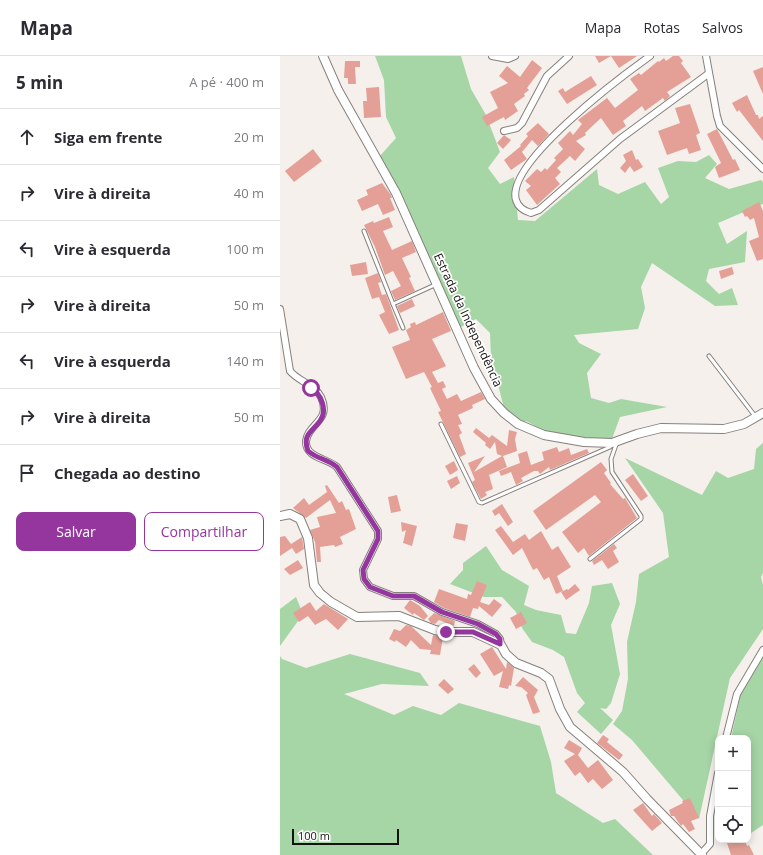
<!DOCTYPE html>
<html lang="pt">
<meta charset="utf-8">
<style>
:root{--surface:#fff;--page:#f2f2f3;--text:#2b2b33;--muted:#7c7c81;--line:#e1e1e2;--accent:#95369e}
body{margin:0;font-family:"Open Sans",sans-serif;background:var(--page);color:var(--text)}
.controls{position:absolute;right:12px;bottom:12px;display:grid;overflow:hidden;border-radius:8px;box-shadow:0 2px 10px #0003}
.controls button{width:36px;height:36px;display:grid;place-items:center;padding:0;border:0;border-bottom:1px solid var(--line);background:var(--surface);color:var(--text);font:20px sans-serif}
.scale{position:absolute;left:12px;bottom:10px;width:107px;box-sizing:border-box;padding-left:4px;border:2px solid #151311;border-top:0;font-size:11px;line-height:14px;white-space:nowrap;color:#151311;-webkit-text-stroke:3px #fff;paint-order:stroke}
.stop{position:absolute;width:12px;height:12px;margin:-9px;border:3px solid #95369e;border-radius:50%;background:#fff}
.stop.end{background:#95369e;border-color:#fff;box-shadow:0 1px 4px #0008}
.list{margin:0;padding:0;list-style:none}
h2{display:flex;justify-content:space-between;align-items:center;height:52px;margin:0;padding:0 16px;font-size:17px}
h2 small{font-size:13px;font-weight:400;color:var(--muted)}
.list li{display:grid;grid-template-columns:26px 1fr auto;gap:12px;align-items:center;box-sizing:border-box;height:56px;padding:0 16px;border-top:1px solid var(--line)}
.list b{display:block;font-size:15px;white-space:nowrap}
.list em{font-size:13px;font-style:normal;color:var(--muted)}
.actions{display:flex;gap:8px;padding:12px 16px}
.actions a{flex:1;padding:9px 0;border:1px solid var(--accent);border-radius:8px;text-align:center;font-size:14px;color:var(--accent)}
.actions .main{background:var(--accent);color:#fff}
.icon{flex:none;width:22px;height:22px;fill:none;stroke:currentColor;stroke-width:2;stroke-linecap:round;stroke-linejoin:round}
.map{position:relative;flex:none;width:483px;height:799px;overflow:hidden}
header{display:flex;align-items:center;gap:24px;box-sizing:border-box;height:56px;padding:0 20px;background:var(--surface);border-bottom:1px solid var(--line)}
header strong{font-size:19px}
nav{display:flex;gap:22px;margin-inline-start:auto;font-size:14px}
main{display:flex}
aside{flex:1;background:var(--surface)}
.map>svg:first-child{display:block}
.green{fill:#a6d5a6}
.building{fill:#e4a096}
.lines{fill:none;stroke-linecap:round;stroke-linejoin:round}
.service-casing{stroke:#86817e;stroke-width:5}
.minor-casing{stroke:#86817e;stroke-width:8}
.tertiary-casing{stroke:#86817e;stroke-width:10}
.service{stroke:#fff;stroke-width:3}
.minor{stroke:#fff;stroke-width:6}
.tertiary{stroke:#fff;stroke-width:8}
.route{stroke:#95369e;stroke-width:5}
.labels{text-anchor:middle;stroke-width:3.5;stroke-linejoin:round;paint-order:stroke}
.street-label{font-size:12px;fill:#151311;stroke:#fff}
</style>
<header>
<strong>Mapa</strong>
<nav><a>Mapa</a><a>Rotas</a><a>Salvos</a></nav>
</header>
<main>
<aside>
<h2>5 min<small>A pé · 400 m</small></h2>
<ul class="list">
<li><svg class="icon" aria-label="ahead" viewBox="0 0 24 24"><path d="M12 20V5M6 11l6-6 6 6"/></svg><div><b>Siga em frente</b></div><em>20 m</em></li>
<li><svg class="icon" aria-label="right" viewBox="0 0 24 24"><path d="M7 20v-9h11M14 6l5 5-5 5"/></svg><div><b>Vire à direita</b></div><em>40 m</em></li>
<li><svg class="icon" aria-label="left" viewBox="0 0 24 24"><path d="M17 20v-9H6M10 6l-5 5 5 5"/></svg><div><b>Vire à esquerda</b></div><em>100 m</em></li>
<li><svg class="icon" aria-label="right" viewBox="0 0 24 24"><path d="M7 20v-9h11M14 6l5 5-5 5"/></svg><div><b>Vire à direita</b></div><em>50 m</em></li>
<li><svg class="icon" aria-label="left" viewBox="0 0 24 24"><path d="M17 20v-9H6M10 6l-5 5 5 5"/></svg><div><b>Vire à esquerda</b></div><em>140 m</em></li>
<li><svg class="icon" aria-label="right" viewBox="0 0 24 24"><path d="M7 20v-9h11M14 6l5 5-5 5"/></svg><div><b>Vire à direita</b></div><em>50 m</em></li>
<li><svg class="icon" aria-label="arrive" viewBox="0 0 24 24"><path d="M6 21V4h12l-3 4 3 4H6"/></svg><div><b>Chegada ao destino</b></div></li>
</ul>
<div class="actions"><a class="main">Salvar</a><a>Compartilhar</a></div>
</aside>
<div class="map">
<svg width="483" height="799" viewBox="0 0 483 799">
<rect width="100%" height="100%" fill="#f5f0eb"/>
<g class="green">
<polygon points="95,0 181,0 191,33 206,59 220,96 208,112 220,128 234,121 238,164 255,165 317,113 319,129 338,138 365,126 381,148 389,141 378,112 398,105 416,106 429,99 437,108 425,122 449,133 481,124 483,126 483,148 438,167 447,188 467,175 465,206 429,213 426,225 439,238 452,232 458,249 435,250 372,207 361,231 365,252 358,273 294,279 299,287 321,298 307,317 311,342 329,347 341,343 387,351 340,361 332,383 274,380 246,365 244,368 224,352 211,301 210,277 196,263 177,273 99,101 116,82 106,61 104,24"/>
<polygon points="483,387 483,517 481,521 483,529 483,573 450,622 419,763 352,684 333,668 342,655 348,623 347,586 356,546 359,518 389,501 383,457 345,402 422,439 436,415 448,422 474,413 476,393"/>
<polygon points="206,490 222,514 249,530 244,549 256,554 281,559 286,577 296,578 309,547 312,530 332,527 340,548 331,569 340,618 331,647 326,653 320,652 333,664 321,678 297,656 305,647 297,637 284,601 273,594 252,586 242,572 236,556 222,541 204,541 170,528 183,514 183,507"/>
<polygon points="16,541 23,558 0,590 0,553"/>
<polygon points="70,598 140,617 149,630 102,628 64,638 114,659 133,650 161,659 179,647 260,670 271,706 276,737 323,767 335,763 373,799 0,799 0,600 2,603 26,612"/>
<polygon points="483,600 483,769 468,779 468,682 451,682 461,637"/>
</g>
<g class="building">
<polygon points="315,0 357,0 339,12 331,0 319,7"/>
<polygon points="393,0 399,0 403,5 401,7 411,21 387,36 390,40 385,45 383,42 365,55 362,50 343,65 346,70 333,79 321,62 305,77 306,79 296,85 305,93 295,105 290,100 277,112 281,116 275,122 280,128 257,149 246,134 251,130 245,125 257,113 261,116 265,112 267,114 276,104 274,102 283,93 278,87 290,75 293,79 302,68 298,64 327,42 335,52 358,34 350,23 359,17 361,19 378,5 379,6 384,2 386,5"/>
<polygon points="252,4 262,12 247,32 249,34 244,38 245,40 234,48 238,55 225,64 224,61 207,70 202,61 218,52 210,36 228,27 219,20 227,10 240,21"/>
<polygon points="65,5 80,5 80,11 75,11 76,28 68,28 68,22 64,22"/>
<polygon points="483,11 483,38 473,15"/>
<polygon points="311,20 317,29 287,48 278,35 283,32 285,36"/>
<polygon points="99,31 101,61 84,62 83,45 87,45 86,32"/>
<polygon points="467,39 476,59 478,59 479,63 483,60 483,85 459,54 457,56 452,47"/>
<polygon points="410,48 420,77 416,79 421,94 409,98 407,92 387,99 378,75 400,67 395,52"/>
<polygon points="258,67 269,78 258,90 252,84 242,96 247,103 231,114 224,104 241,90 240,89 248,80 246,78"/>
<polygon points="437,73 453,104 455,103 460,114 439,122 435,111 441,107 427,78"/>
<polygon points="224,79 231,84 223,93 217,87"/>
<polygon points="33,93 42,105 14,126 5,115"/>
<polygon points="352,94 356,104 358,103 363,111 354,116 350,110 345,117 340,112 346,105 343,99"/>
<polygon points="102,127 111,139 112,142 110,142 115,154 103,159 98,148 82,155 77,144 88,139 86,134"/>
<polygon points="479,146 483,155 483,203 477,205 469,185 479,181 474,162 470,164 467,160 465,161 462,155"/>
<polygon points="109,161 113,171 103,175 112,194 132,185 136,196 122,202 131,221 129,222 135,235 115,244 111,235 121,230 113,215 105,219 95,191 84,169 93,165 94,167"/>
<polygon points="86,206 88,218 72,220 70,209"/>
<polygon points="452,211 454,218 441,223 439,215"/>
<polygon points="98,217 101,226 98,227 102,239 106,238 119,274 109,278 99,259 105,256 99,241 92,243 85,222"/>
<polygon points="132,243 135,250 120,257 117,250"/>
<polygon points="163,256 171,275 152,283 166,310 152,316 158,327 163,325 166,331 162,333 167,343 177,338 181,345 201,336 205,343 192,349 193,352 178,359 182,368 178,369 182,377 179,379 186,398 180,401 158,356 161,355 150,332 152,331 144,316 126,323 112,291 130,284 126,274 131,271 130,268 135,266 136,269"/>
<polygon points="196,372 209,382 212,379 227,390 229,374 237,376 235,383 237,395 223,400 227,411 209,419 213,433 205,436 207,439 201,443 192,426 195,424 188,407 205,400 194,416 222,400 217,398 215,386 210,393 205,389 206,387 193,376"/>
<polygon points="277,391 279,396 289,392 291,399 307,393 309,397 270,414 269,411 260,418 258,415 254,415 241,422 243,425 236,429 231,416 221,420 219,415 240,407 238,398 247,395 251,409 264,404 262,396"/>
<polygon points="174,405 178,414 170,419 165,410"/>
<polygon points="321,406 327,414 324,417 331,427 330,428 343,443 345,442 357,462 309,500 304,492 298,497 282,476 321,446 315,439 266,474 253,455"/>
<polygon points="353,418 368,440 361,445 345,424"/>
<polygon points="177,420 180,427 171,433 167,425"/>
<polygon points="47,429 59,447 62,445 66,454 69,453 76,473 60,481 63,488 55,491 54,489 40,491 41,506 37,506 35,486 30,474 40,471 37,461 56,457 50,444 26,462 13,452 24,442 29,449 47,436 45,430"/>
<polygon points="117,439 121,455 111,457 108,441"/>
<polygon points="222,448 233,466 228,470 219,457 215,460 212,455"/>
<polygon points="121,466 137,470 132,490 123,487 126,474 122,476"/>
<polygon points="176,467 188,469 185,485 173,482"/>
<polygon points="221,470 233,486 245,478 249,484 261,475 272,494 278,490 291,511 277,520 283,535 276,538 269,521 264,524 257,512 253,514 242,492 233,499 215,474"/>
<polygon points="5,480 11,488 22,481 24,493 16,498 12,492 0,500 0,481"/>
<polygon points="334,488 337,492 333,495 339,506 328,513 322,504 314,509 312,505"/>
<polygon points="18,504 23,512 10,519 4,513"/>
<polygon points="197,525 207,529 200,546 209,549 214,543 222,549 212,561 199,550 198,553 193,552 190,561 164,552 154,546 159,533 187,543 188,538 191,539"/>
<polygon points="295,528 300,534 286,544 281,536 287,533 288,534"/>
<polygon points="130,544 140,550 148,560 144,564 134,557 133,559 124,552"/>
<polygon points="30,546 36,555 44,548 68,563 58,574 46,563 35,569 28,560 19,566 13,557"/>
<polygon points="241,556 247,567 236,573 230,562"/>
<polygon points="154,557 175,565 174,570 159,564 155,568 151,567 148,563"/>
<polygon points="126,569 131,570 151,589 153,579 163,581 160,599 150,598 151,594 140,593 131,584 126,591 116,584 115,586 109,583 114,573 120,575"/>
<polygon points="212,591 226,613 227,606 234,612 231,630 229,629 228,633 219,631 223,615 214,620 200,598"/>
<polygon points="194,608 201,617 196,622 188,613"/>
<polygon points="243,621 258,634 254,641 260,656 253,658 246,639 248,637 241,631 235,630"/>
<polygon points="164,623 174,633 168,638 158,629"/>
<polygon points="323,679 329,683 327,686 343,699 339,704 317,687"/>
<polygon points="289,684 302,692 298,699 308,712 318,704 333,724 322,733 313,723 308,727 300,716 295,720 284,705 295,698 284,692"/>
<polygon points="410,742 419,762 411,765 415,773 409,776 403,768 401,770 394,760 391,760 389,754 403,747 402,745"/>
<polygon points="363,747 372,760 374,758 382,767 372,775 353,754"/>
<polygon points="446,784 465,784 467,790 469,789 474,799 451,799"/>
</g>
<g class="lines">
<defs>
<g id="service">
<polyline points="84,175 113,248 157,228"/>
<polyline points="113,248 123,272"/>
<polyline points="429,300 475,360"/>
<polyline points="161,368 199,446 202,447 330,391 332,388"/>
<polyline points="310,503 361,463 361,460 332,416 331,403 337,386"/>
</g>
<g id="minor">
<polyline points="212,0 228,3 235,0"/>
<path d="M370 0C342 20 225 107 236 144 238 151 244 155 251 157L259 154 340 83 428 18"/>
<polyline points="426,0 437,60 440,70 483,113"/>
<polyline points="224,75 237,72 242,67 267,20 289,0"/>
<path d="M0 253 10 315C18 325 35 329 41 341 52 365 28 367 26 385 25 402 47 402 57 411L98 475V483L83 514 84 523 90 531 113 540H134L162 556 198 568 216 578 220 583 221 589"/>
<polyline points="446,682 457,638 483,594"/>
<polyline points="421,798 430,788 430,760 438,717"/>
</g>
<g id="tertiary">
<polyline points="43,0 58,34 116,137 194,312 211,343 224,357 238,368 264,379 304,386 332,387 357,378 381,372 444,373 464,368 483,357"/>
<polyline points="0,460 10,458 20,463 28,482 34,529 40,537 51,546 77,561 119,560 155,574 165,576 193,576 221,589 226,598 236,607 261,617 269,623 280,653 290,671 343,716 367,743 422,799"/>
</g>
</defs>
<use href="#service" class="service-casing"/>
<use href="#minor" class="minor-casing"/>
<use href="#tertiary" class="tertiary-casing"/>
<use href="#service" class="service"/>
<use href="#minor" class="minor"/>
<use href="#tertiary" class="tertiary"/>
</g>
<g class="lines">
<path class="route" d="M31 332C41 338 48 354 40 365 32 376 22 378 28 395 37 403 48 403 57 411L98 475V483L83 514 84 523 90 531 113 540H134L162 556 198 568 216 578 220 583V588L193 576H166"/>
</g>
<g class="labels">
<g class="street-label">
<text transform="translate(188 264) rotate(65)" y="4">Estrada da Independência</text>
</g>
</g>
</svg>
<div class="controls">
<button>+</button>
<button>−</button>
<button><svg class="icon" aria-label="locate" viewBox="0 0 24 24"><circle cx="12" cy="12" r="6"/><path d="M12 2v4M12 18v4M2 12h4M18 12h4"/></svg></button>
</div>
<div class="scale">100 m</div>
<div class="stop" style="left:31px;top:332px"></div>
<div class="stop end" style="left:166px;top:576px"></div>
</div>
</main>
